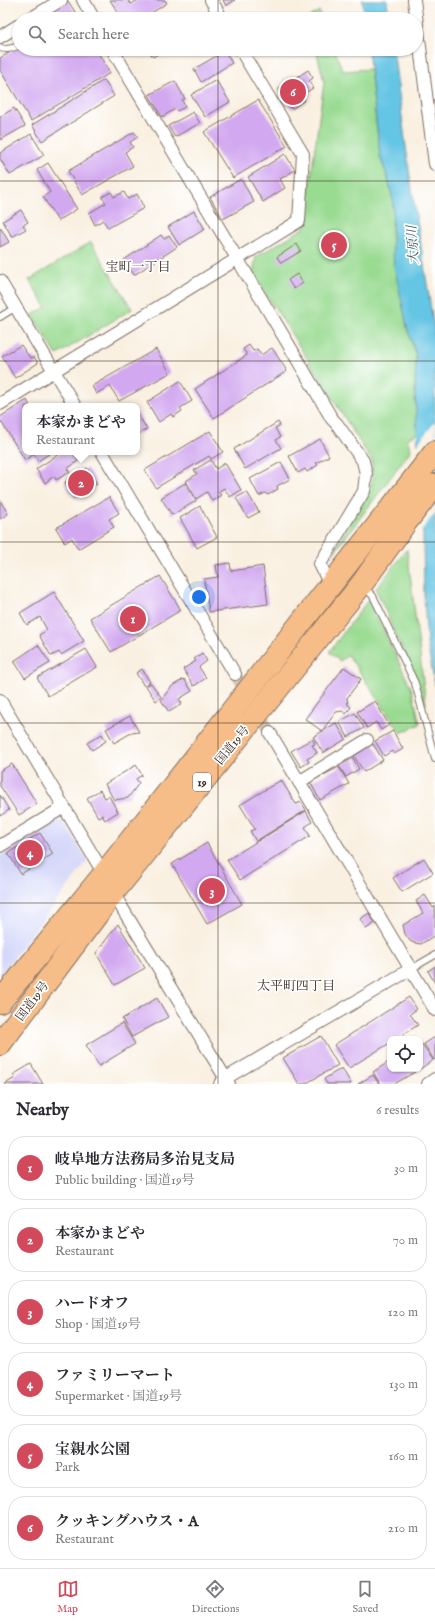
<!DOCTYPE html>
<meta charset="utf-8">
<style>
:root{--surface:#fff;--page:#f7f7f7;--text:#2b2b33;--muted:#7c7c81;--line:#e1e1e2;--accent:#d1495b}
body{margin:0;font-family:"IM FELL English","Noto Serif JP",serif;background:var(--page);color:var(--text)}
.controls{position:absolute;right:12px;bottom:12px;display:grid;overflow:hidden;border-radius:8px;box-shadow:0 1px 3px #0004}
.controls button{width:36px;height:36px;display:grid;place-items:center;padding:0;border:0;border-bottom:1px solid var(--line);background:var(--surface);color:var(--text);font:20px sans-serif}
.you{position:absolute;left:199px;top:597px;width:14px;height:14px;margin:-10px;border:3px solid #fff;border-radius:50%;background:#1a73e8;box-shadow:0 0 0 6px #1a73e833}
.badge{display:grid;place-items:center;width:26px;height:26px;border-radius:50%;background:var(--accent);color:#fff;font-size:13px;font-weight:700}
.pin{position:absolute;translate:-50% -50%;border:2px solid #fff;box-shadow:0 1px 4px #0006}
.popup{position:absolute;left:22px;top:403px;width:118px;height:52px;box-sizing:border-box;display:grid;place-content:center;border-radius:8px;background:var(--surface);filter:drop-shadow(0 1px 3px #0005);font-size:13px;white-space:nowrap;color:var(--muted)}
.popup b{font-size:15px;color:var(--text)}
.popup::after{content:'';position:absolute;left:50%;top:100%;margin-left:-8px;border:8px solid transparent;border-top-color:var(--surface)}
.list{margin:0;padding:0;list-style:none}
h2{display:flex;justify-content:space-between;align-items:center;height:52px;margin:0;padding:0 16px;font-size:17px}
h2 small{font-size:13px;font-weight:400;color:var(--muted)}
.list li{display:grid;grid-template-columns:26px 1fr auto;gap:12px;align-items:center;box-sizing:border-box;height:64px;margin:0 8px 8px;padding:0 8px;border:1px solid var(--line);border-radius:16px}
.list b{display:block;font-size:15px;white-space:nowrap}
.list p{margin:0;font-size:13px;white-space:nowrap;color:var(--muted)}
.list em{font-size:13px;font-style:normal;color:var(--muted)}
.icon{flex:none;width:22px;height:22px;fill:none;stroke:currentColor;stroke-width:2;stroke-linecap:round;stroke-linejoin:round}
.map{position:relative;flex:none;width:435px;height:1084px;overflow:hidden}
.search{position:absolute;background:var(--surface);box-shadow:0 1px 3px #0004;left:12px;right:12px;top:12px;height:44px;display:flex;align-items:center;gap:10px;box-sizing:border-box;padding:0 14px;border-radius:22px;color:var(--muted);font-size:15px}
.sheet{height:484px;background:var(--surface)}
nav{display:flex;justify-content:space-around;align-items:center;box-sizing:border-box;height:56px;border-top:1px solid var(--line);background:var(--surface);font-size:11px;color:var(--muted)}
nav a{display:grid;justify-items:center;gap:2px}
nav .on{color:var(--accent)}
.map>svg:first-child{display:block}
.built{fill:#d5d8f9}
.green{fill:#9adb92;stroke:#6a8258}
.water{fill:#65c5e4;stroke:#507881}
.pier{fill:#f9f0e1}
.building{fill:#d2a9f0}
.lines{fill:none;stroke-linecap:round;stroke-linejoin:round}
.street-tunnel{stroke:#d3c8ba;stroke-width:12;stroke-dasharray:12 6;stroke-linecap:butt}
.lane-casing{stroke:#7e6f62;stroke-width:8}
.street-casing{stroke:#7e6f62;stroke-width:14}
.highway-casing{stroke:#7e6f62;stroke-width:24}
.lane{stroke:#fff;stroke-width:6}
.street{stroke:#fff;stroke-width:12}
.highway{stroke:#f7bd88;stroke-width:22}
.grid{fill:none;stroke:#3b2a1e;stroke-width:1;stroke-opacity:0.55}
.labels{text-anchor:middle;stroke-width:3.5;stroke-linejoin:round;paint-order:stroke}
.shield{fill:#fff;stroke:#766a62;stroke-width:1}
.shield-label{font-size:11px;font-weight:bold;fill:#3b2a1e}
.street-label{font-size:12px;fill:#3b2a1e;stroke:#fff}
.water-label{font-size:13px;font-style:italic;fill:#4a6063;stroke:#fff}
.neighbourhood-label{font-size:13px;fill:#3b2a1e;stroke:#fff}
</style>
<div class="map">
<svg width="435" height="1084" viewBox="0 0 435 1084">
<rect width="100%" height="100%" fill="#fff"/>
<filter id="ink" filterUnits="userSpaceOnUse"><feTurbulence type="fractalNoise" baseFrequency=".025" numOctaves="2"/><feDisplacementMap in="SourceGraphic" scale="8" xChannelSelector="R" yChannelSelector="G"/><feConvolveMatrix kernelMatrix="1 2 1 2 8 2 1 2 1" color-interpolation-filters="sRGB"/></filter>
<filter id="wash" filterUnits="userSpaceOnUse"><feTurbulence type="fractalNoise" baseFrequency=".012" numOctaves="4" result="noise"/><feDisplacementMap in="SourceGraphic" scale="16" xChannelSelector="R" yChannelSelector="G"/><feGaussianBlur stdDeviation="0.9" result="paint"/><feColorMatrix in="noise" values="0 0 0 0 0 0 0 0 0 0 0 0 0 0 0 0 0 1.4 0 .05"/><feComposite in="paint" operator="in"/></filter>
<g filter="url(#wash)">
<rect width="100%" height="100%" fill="#f9f0e1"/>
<polygon class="built" points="62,819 88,860 0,976 0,856"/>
<g class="green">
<polygon points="319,11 323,19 309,19 309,17"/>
<polygon points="316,49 334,49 343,71 370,69 380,156 388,179 393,201 392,233 407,327 416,355 415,394 418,433 407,439 411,450 331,557 372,483 372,461 253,273 256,257 304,228 324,82"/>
<polygon points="91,242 132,309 57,355 32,315 46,307 29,280"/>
<polygon points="407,549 426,705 376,589"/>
<polygon points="369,599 412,690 420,724 401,733 348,655 340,661 329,652"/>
</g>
<g class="water">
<polygon points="362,0 387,0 389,19 365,19"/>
<polygon points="368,49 393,49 410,177 435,334 435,685 427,643 424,597 423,535 415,394 416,355 407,327 394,265 392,239 393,201 388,179 380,156"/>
</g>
<polygon class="pier" points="435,422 435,513 421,531 416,446"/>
<g id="blocks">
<g class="building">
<polygon points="110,0 128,0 131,4 138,0 165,0 167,3 142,19 122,19"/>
<polygon points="223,0 235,0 226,6"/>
<polygon points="68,1 79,18 77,19 42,19 41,18"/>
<polygon points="19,47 19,49 96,49 110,73 31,121 0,70 0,58"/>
<polygon points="148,49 166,49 153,57"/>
<polygon points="225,51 232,63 201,82 194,69"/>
<polygon points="308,70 313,78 309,81 313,88 302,95 305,100 292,109 279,89"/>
<polygon points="104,80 114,96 42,141 32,125"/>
<polygon points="216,80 230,102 205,117 191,95"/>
<polygon points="175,81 185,99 182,100 185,107 177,111 175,109 162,117 149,95"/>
<polygon points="258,100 287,146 233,178 204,132"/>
<polygon points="14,108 25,126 0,140 0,117"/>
<polygon points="193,112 200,123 175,137 168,126"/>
<polygon points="134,132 138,137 130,142 133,147 125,152 133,166 82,195 68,171"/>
<polygon points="31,134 44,155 10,175 0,159 0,153"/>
<polygon points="285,154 295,170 280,179 285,188 263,202 248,177"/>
<polygon points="48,163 77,209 58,221 43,197 50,192 37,170"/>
<polygon points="241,179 254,202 223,219 210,197"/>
<polygon points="111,192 114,197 124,192 128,199 137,194 144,208 108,228 103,220 95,225 89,213 106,203 102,197"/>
<polygon points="21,210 28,222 23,225 26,229 12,237 3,221"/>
<polygon points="194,211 205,229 179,245 168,227"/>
<polygon points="0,227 9,242 0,247"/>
<polygon points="161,235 164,239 169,235 177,247 134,275 124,260"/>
<polygon points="297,244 301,251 281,263 277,257"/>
<polygon points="297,274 303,283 294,289 288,280"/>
<polygon points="21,345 30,358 34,357 38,363 15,378 2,356"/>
<polygon points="249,345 253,351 257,349 261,355 272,348 287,371 214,418 195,389 247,355 243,349"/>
<polygon points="156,349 170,373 119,401 110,386 96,394 92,386"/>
<polygon points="180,381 192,401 180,408 182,411 173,417 171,414 159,422 147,402"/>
<polygon points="27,400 30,406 25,406 25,452 52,452 38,461 34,454 25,460 0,420 0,417"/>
<polygon points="137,413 147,429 137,435"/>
<polygon points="278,422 280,425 275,428 280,437 276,440 281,448 245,469 234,449"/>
<polygon points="210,431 223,452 211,459 209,456 156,488 145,470"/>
<polygon points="320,439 329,456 316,463 318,465 307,472 305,469 298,473 289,456"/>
<polygon points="62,452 72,452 78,461 67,469 70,472 56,480 54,476 45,483 36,469"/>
<polygon points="211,460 216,469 225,463 241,490 230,497 224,488 218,492 221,495 212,501 207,492 196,499 186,481 197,474 194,470"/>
<polygon points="281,462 290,479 277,486 278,489 268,495 265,493 259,496 250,479"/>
<polygon points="87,468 97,484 75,498 65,482"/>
<polygon points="185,483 196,501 172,515 161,498"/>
<polygon points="247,492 259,512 248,518 236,498"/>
<polygon points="109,497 119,513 109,519 114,527 78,549 72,538 65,543 56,528"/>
<polygon points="0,500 8,514 0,519"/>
<polygon points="200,506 217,537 197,548 180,518"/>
<polygon points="230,563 231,571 263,566 268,604 209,612 204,579 218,577 216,565"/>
<polygon points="160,576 181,610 111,652 90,618"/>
<polygon points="54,592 84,641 61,655 59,652 51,656 39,635 47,630 40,617 27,625 20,613"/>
<polygon points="38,645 50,663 25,678 14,661"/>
<polygon points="86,649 97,667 48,696 37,678"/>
<polygon points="202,653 207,661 199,667 206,678 194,686 183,669 196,661 194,659"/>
<polygon points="344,667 361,679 347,698 348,705 351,707 346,714 342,711 336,712 322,731 305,719"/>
<polygon points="142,669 150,682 144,686 136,673"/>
<polygon points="184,679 192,691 179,699 182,704 169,712 161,700 172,686"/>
<polygon points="151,683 161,697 156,701 146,686"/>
<polygon points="375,701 389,725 381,730 376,722 367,728 357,712"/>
<polygon points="355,713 364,728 348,737 339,722"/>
<polygon points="130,716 139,732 131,733 114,743 106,729"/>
<polygon points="336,723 346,739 323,753 313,737"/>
<polygon points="393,731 403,749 394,754 392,751 384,756 375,741"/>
<polygon points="102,734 106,741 92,750 87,743"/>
<polygon points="312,739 315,744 312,745 317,753 307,759 309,762 301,767 291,751"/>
<polygon points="373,744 383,760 364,772 354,756"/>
<polygon points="353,758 359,769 346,777 339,766"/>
<polygon points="12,764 37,804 19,815 0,786 0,771"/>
<polygon points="136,765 142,775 136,779 139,783 128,798 114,800 105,784"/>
<polygon points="339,767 349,784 320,800 310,782"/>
<polygon points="281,780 296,804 301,802 306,810 256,841 250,831 255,829 240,805"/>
<polygon points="100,790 105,798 109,796 118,812 105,820 102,815 98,817 87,798"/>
<polygon points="0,795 9,810 0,816"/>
<polygon points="306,811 312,822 305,827 310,836 240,880 227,860"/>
<polygon points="40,833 53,854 21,874 8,853"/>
<polygon points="207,843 242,904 207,924 172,864"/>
<polygon points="424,858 433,873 402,892 393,878"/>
<polygon points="425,895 433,908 435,906 435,935 421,944 414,943 410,941 405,934 403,925 423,913 416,901"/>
<polygon points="369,913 375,923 366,929 360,919"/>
<polygon points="118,924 145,968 115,985 96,953"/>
<polygon points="435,966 435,983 428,971"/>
<polygon points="409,997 417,1009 410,1014 418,1025 396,1039 390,1039 390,1043 349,1068 334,1045"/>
<polygon points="157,998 168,1017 132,1037 122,1019"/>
<polygon points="122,1023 135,1044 99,1066 86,1045"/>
<polygon points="321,1036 338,1065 305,1084 299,1084 283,1058"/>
<polygon points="435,1037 435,1059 434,1060 424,1044"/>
<polygon points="422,1044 433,1060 420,1069 420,1045"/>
<polygon points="390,1061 390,1069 414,1069 415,1072 394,1084 380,1084 373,1072"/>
<polygon points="31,1064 43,1084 5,1084 15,1078 13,1075"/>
<polygon points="342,1068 351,1084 327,1084 324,1079"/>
<polygon points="373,1075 379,1084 358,1084"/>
</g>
</g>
</g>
<g filter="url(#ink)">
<use href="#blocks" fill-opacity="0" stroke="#7e6f62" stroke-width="1"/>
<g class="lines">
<polyline class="street-tunnel" points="235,674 270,733"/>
<defs>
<g id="lane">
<path d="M0 48C7 50 13 49 19 45"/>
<polyline points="0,317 16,307"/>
<polyline points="364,587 373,596 415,683 435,759"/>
<polyline points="411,969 435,955"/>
</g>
<g id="street">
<polyline points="83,0 94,19"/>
<polyline points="211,0 222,19"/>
<polyline points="414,0 435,164"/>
<polyline points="30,19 61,0"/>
<polyline points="0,37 19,25"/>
<polyline points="112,49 290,347 332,419 337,424 363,461 366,474 364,491 320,564 330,585"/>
<polyline points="0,281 75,406"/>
<polyline points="0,404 299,221 303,154 240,49"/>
<polyline points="102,452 235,674"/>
<polyline points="0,700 104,874"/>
<polyline points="270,733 435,1010"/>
<polyline points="299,782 367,740"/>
<polyline points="0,846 64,807"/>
<polyline points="113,893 229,1084"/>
<polyline points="220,1084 226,1078 411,969"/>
<polyline points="428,1084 435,1079"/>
</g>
<g id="highway">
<polyline points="0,1002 104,874 435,452"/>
<polyline points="0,1044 113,893 361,585 406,522 435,485"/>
</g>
</defs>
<use href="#lane" class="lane-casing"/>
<use href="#street" class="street-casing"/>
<use href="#highway" class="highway-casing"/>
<use href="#lane" class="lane"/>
<use href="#street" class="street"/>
<use href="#highway" class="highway"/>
</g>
</g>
<path class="grid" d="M218 0V19M218 49V1084M0 181H435M0 361H435M0 542H435M0 723H435M0 903H435"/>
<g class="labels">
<rect class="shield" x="193" y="773" width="18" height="18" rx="3"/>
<g class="shield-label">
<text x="202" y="786">19</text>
</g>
<g class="street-label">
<text transform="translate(232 745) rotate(-51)" y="4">国道19号</text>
<text transform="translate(32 1001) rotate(-53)" y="4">国道19号</text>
</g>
<g class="water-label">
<text transform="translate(412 245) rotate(-94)" y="5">大原川</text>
</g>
<g class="neighbourhood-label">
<text x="138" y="271">宝町一丁目</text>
<text x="296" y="990">太平町四丁目</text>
</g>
</g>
</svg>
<div class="controls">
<button><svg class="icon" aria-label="locate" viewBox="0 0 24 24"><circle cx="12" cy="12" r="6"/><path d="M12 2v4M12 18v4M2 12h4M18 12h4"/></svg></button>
</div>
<div class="you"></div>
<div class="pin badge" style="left:133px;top:619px">1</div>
<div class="pin badge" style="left:81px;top:483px">2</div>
<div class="popup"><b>本家かまどや</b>Restaurant</div>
<div class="pin badge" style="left:212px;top:891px">3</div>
<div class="pin badge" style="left:30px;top:853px">4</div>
<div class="pin badge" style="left:334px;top:245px">5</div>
<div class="pin badge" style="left:293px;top:92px">6</div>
<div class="search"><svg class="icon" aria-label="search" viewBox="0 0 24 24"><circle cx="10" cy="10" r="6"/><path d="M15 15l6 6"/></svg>Search here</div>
</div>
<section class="sheet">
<h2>Nearby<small>6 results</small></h2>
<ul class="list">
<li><span class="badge">1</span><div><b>岐阜地方法務局多治見支局</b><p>Public building · 国道19号</p></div><em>30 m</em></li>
<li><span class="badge">2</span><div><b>本家かまどや</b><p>Restaurant</p></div><em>70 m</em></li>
<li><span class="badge">3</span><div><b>ハードオフ</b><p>Shop · 国道19号</p></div><em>120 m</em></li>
<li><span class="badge">4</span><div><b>ファミリーマート</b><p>Supermarket · 国道19号</p></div><em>130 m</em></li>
<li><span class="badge">5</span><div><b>宝親水公園</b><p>Park</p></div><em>160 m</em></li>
<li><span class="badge">6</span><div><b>クッキングハウス・A</b><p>Restaurant</p></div><em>210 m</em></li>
</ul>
</section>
<nav>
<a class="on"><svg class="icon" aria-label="map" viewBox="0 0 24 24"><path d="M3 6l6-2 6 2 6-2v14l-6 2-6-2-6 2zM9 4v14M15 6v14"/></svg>Map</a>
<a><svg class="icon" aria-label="directions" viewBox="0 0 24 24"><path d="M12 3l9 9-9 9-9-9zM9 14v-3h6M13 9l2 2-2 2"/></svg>Directions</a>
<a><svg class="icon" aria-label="saved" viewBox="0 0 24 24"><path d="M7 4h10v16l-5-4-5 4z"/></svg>Saved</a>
</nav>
